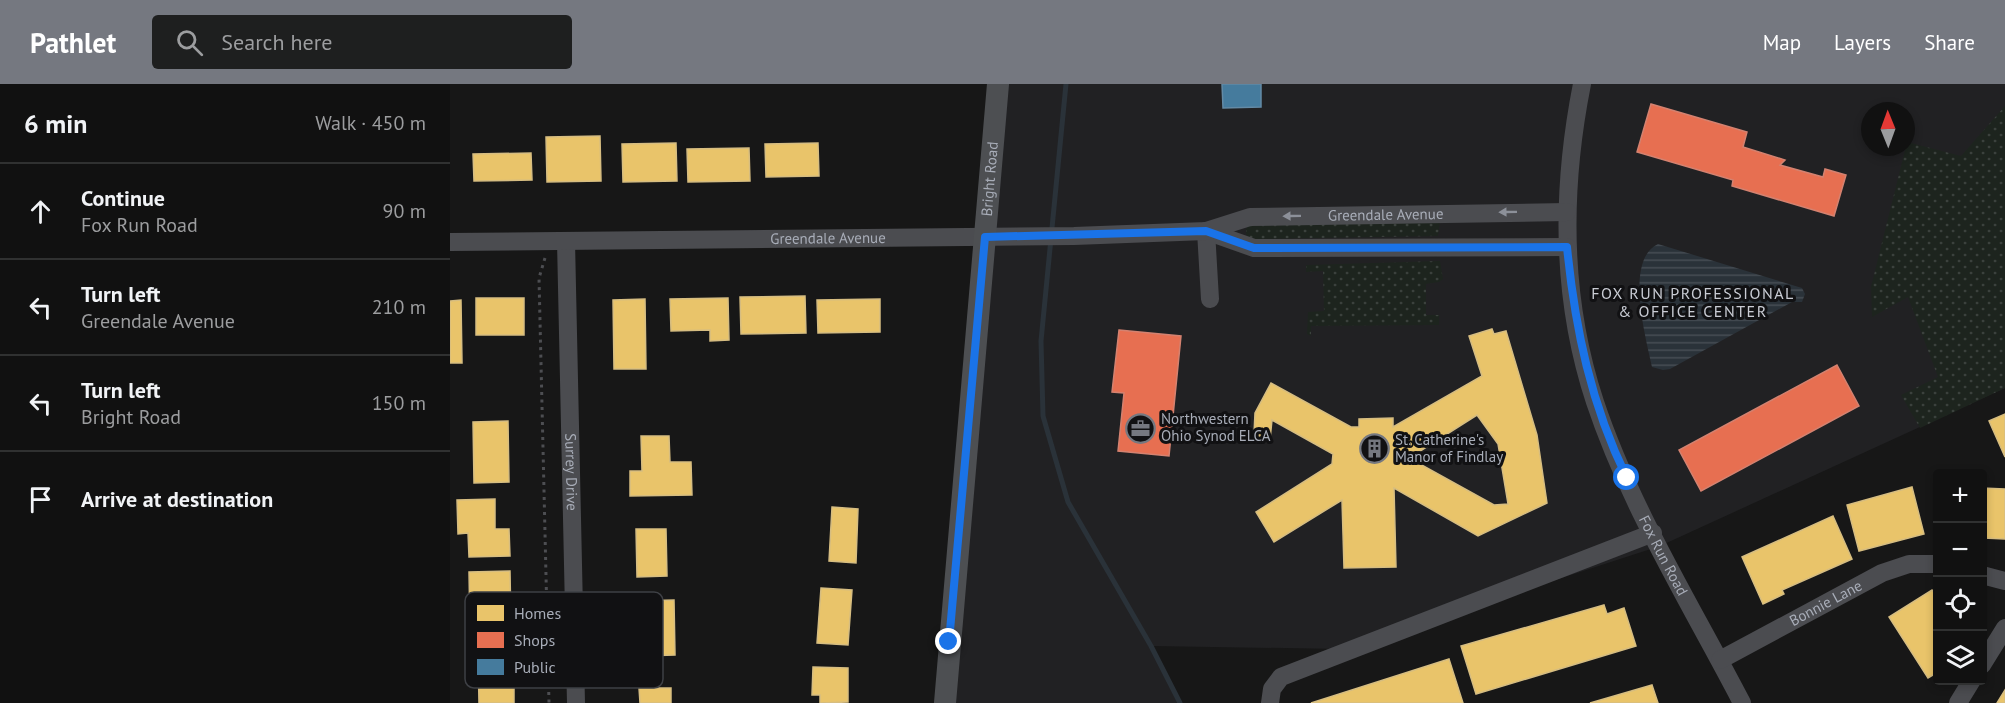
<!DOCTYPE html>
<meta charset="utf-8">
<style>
:root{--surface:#111;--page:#1e1f1f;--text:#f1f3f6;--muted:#9c9d9f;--line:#303131;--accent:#757880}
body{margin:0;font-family:"PT Sans",sans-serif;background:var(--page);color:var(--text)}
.controls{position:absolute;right:18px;bottom:18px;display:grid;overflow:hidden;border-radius:6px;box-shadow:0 3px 9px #0003}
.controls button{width:54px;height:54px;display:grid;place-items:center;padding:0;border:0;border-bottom:2px solid var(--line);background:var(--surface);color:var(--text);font:30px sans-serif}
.compass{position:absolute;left:1411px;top:18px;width:54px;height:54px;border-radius:50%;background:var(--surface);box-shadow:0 3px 9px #0003;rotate:359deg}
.stop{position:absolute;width:18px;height:18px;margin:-14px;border:4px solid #1a73e8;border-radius:50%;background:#fff}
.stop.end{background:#1a73e8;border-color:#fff;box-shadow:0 2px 6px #0008}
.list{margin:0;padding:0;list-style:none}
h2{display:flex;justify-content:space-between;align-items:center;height:78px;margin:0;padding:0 24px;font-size:26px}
h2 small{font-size:20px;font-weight:400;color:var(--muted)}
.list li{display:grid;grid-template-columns:39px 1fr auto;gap:18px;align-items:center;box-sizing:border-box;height:96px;padding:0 24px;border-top:2px solid var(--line)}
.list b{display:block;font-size:22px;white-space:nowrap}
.list p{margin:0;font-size:20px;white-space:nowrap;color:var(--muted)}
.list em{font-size:20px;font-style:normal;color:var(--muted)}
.icon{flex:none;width:33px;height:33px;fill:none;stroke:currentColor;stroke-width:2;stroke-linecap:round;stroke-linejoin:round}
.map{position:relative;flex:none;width:1555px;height:619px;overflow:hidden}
header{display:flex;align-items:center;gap:36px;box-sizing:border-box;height:84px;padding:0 30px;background:var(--accent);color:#fff}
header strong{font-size:28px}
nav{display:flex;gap:33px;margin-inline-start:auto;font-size:21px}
.search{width:420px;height:54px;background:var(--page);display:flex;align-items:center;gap:15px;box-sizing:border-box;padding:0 21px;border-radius:6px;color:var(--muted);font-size:22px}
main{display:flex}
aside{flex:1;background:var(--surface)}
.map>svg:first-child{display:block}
.built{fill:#212123;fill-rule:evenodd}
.grass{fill:url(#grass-dots)}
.water{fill:url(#water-rules)}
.homes{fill:#e9c46a;stroke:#d6bd81;stroke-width:1.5;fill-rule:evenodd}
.shops{fill:#e76f51;stroke:#d48270;stroke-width:1.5}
.public{fill:#457b9d;stroke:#638aa5;stroke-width:1.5}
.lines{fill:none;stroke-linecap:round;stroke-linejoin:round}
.stream{stroke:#2a3239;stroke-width:5}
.path{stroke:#4d4e52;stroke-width:3;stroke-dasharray:3 4.5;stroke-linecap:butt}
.minor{stroke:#4b4c50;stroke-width:18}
.major{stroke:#4d4f52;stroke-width:22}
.oneway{fill:#8c9099}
.route{stroke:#1a73e8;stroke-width:8}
.labels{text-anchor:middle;stroke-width:6;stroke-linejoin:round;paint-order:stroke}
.street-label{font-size:15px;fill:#a8adb8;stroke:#111113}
.poi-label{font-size:15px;fill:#a8adb8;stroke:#111113;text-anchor:start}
.neighbourhood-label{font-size:16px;letter-spacing:1.5px;fill:#c9ccd4;stroke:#111113}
.key{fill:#111113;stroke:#3e4045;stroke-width:1.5}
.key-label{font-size:16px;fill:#a8adb8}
</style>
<header>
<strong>Pathlet</strong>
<div class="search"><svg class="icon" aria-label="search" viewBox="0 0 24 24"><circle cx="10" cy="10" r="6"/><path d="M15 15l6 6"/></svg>Search here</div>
<nav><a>Map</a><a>Layers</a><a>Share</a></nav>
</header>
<main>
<aside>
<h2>6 min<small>Walk · 450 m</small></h2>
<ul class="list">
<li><svg class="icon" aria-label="ahead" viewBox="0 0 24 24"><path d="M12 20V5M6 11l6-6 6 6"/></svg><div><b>Continue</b><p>Fox Run Road</p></div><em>90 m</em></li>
<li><svg class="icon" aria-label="left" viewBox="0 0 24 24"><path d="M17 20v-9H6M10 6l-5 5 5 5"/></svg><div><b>Turn left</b><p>Greendale Avenue</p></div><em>210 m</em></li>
<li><svg class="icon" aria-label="left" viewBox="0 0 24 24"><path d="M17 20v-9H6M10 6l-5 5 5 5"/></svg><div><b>Turn left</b><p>Bright Road</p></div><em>150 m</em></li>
<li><svg class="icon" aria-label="arrive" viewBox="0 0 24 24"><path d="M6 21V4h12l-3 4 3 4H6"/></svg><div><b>Arrive at destination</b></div></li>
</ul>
</aside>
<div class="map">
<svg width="1555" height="619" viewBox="0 0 1555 619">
<defs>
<pattern id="grass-dots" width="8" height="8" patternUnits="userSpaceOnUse" patternTransform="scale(1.5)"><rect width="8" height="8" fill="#1d241e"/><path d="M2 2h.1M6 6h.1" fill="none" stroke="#3b413d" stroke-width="1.8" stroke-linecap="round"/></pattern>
<pattern id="water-rules" width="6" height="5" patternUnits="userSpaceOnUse" patternTransform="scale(1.5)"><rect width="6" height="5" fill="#2a3239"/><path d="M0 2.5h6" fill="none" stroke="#464d54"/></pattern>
</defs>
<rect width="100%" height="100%" fill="#171717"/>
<path class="built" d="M548 0H1555V304L1210 462 893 565 702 562 729 619H495ZM1420 27H1456V63H1420Z"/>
<g class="grass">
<polygon points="1555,22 1555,304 1470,344 1451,311 1488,293 1458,213 1422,233 1421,203 1457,58 1511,72"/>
<polygon points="990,138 988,152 802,155 796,151 796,145 801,139"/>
<polygon points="990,177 993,195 989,198 976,200 976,231 989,231 989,241 861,242 861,252 857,250 858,228 874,227 873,187 856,188 856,181"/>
</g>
<path class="water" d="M1208 160 1352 204 1355 210 1352 218H1342L1220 285 1213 286 1202 283C1196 254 1174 176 1208 160Z"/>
<g class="homes">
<polygon points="150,52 151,97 97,98 96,53"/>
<polygon points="226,59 227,97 173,98 172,60"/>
<polygon points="368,59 369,92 316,93 315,60"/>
<polygon points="299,64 300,97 238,98 237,65"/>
<polygon points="81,69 82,96 24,97 23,70"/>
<polygon points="355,212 356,249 291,250 290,213"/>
<rect x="26" y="214" width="48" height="37"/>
<polygon points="278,214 279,256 260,257 260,246 221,247 220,215"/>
<polygon points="195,215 196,285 164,285 163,216"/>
<polygon points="430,215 430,248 368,249 367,216"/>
<polygon points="11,216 12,279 0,279 0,217"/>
<path d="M1042 245 1044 250 1056 247 1087 351 1097 419 1028 452 944 404 946 483 894 484 892 416 824 458 806 428 882 380 883 370 822 336 820 356 804 350 805 329 821 299 901 343H909V335L943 334V343L1032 292 1019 252ZM1027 331 1048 360 1058 420 1044 421 968 379 967 369Z"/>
<polygon points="1555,330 1555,373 1539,337"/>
<polygon points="58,337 59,398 24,399 23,338"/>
<polygon points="191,352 219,352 220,378 241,378 242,411 180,412 180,387 192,387"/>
<polygon points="1462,403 1474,450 1409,467 1397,421"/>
<polygon points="1532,404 1555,405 1555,455 1534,454"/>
<polygon points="45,415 45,445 59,445 60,472 19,473 18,449 8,450 7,416"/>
<polygon points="382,423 408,425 406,479 379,477"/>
<polygon points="1383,432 1402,475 1332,506 1334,510 1313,520 1292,473"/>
<polygon points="186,445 216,445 217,492 187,493"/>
<polygon points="60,487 61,543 20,543 19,488"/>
<polygon points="371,504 402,506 398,561 367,559"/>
<polygon points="1482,506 1488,514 1488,588 1478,594 1439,533"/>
<polygon points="224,516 225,571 191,572 191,541 185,542 185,517"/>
<polygon points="1154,521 1157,530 1174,524 1186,562 1026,610 1011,562"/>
<polygon points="64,568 64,619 29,619 28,569"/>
<polygon points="999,575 1013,619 861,619"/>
<polygon points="363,583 398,584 398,618 370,619 370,611 362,611"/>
<polygon points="1202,601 1208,619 1140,619"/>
<polygon points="189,604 221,604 221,619 190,619"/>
<polygon points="1555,606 1555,619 1547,619"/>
</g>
<g class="shops">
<polygon points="1201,20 1297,48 1293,63 1335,76 1330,81 1373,93 1375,85 1396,91 1384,132 1282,102 1283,96 1187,68"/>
<polygon points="669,246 731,252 719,372 668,367 674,309 662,308"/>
<polygon points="1387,281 1409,322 1251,407 1229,366"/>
</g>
<polygon class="public" points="772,0 811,0 811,23 773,24"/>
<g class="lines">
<polyline class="stream" points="616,0 591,257 593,332 618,418 701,562 730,619"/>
<polyline class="path" points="95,174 89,194 99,619"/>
<g class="minor">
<path id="s1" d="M1132 0C1111 106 1111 215 1145 318 1180 423 1241 521 1292 619"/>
<polyline points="756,147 804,164 1117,163"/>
<polyline points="756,147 760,215"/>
<path id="s2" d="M116 157 126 619"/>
<path id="s3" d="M0 158 624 152 756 147 800 133 1117 128"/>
<polyline points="1532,491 1555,497"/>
<path id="s4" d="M1270 576 1432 489 1459 480H1488"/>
<polyline points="1532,581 1555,544"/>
<polyline points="820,619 822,605 831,593 1203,449"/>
<polyline points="1508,619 1522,596"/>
</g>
<path class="major" id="s5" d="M495 619 548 0"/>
</g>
<defs><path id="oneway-solid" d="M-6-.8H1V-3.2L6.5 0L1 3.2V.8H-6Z" transform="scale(1.5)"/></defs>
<g class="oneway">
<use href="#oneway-solid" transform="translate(1058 128) rotate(179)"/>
<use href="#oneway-solid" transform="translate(842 132) rotate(179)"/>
</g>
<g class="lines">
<path class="route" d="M499 558 535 153 756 147 804 164 1117 163C1125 244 1141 321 1177 394"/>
</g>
<defs>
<symbol id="office-ring" viewBox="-11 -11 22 22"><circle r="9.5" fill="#111113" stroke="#757880" stroke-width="1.5"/><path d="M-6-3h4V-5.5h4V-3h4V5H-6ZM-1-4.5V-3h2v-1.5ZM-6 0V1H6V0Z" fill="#757880"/></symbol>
<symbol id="building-ring" viewBox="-11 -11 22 22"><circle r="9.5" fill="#111113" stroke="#757880" stroke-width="1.5"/><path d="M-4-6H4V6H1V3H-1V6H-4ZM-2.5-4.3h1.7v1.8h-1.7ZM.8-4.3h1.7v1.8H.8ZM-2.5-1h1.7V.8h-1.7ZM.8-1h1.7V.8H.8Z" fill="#757880"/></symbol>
</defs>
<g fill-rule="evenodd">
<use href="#office-ring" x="674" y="328" width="33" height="33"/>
<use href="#building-ring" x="908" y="348" width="33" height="33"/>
</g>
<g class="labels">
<g class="street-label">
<text dy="5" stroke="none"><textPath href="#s5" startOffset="526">Bright Road</textPath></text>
<text dy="5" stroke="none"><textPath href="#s3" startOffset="938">Greendale Avenue</textPath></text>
<text dy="5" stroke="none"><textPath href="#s3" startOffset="378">Greendale Avenue</textPath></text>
<text dy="5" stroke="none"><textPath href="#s2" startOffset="231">Surrey Drive</textPath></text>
<text dy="5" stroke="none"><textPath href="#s1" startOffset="490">Fox Run Road</textPath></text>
<text dy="5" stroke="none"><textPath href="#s4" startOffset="120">Bonnie Lane</textPath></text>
</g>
<g class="poi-label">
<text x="711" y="340">Northwestern<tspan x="711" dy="17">Ohio Synod ELCA</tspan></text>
<text x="945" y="361">St. Catherine's<tspan x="945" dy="17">Manor of Findlay</tspan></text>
</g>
<g class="neighbourhood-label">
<text x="1243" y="215">FOX RUN PROFESSIONAL<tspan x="1243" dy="18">&amp; OFFICE CENTER</tspan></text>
</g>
</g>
<rect x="15" y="508" width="198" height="96" rx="9" class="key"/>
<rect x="27" y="521" width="27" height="16" fill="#e9c46a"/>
<rect x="27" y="548" width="27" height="16" fill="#e76f51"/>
<rect x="27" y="575" width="27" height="16" fill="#457b9d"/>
<g class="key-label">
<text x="64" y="535">Homes</text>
<text x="64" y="562">Shops</text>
<text x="64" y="589">Public</text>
</g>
</svg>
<div class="controls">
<button>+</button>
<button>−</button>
<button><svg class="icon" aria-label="locate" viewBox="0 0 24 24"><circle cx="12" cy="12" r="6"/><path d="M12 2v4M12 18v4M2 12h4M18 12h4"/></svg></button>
<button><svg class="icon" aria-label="layers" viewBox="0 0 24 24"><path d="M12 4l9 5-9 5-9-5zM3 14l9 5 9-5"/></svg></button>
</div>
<svg class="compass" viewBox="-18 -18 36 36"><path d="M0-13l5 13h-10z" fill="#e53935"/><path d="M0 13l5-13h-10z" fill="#9c9d9f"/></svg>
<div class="stop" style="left:1177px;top:394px"></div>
<div class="stop end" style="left:499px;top:558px"></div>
</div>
</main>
